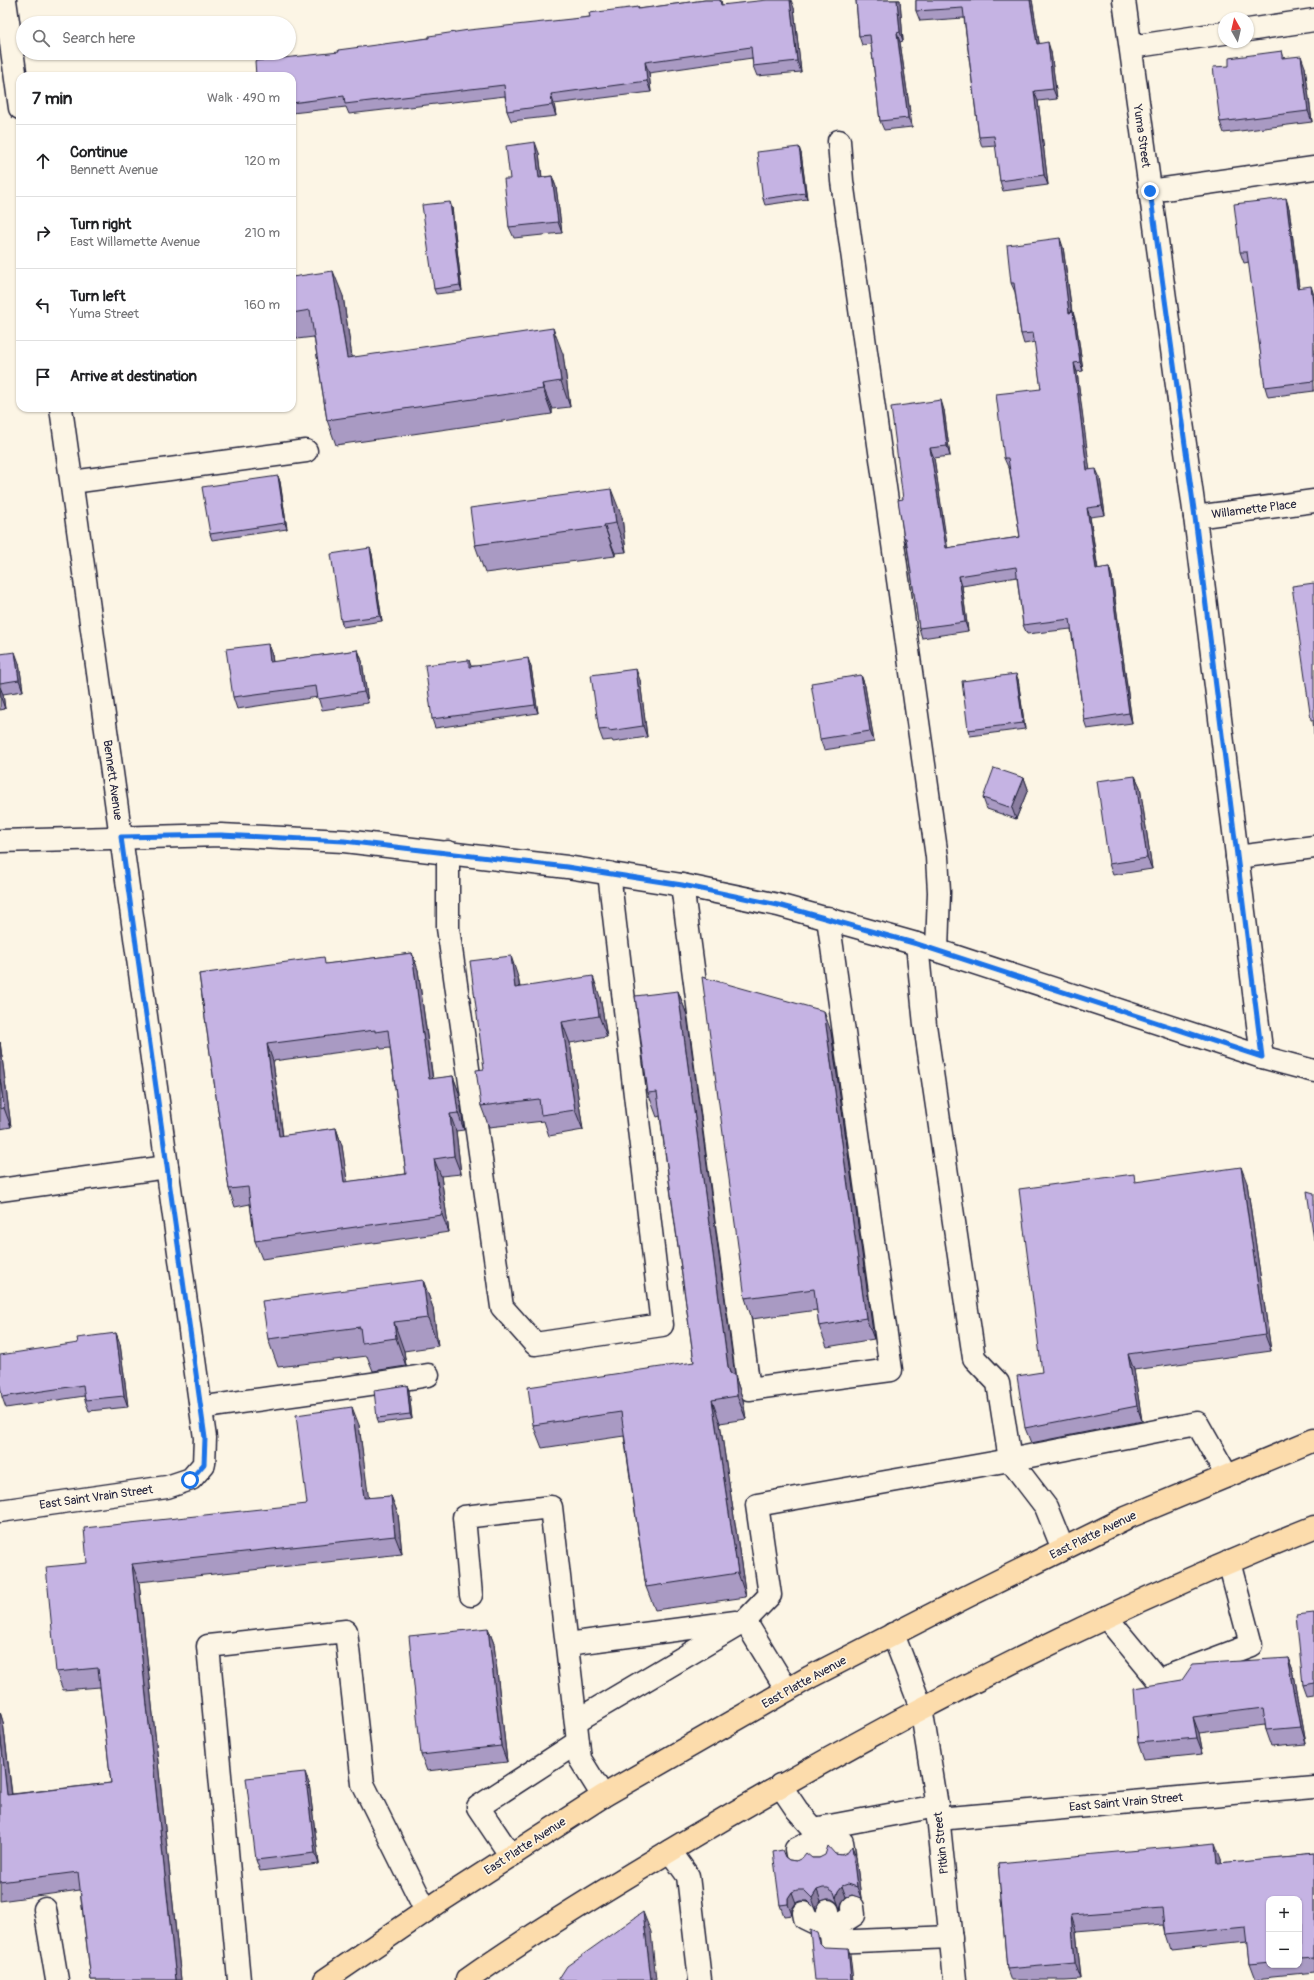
<!DOCTYPE html>
<meta charset="utf-8">
<style>
:root{--surface:#fff;--page:#f2f2f2;--text:#202124;--muted:#757577;--line:#e0e0e0}
body{margin:0;font-family:Pangolin,sans-serif;background:var(--page);color:var(--text)}
.controls{position:absolute;right:12px;bottom:12px;display:grid;overflow:hidden;border-radius:8px;box-shadow:0 1px 3px #0004}
.controls button{width:36px;height:36px;display:grid;place-items:center;padding:0;border:0;border-bottom:1px solid var(--line);background:var(--surface);color:var(--text);font:20px sans-serif}
.compass{position:absolute;left:1218px;top:12px;width:36px;height:36px;border-radius:50%;background:var(--surface);box-shadow:0 1px 3px #0004;rotate:352deg}
.stop{position:absolute;width:12px;height:12px;margin:-9px;border:3px solid #1a73e8;border-radius:50%;background:#fff}
.stop.end{background:#1a73e8;border-color:#fff;box-shadow:0 1px 4px #0008}
.list{margin:0;padding:0;list-style:none}
h2{display:flex;justify-content:space-between;align-items:center;height:52px;margin:0;padding:0 16px;font-size:17px}
h2 small{font-size:13px;font-weight:400;color:var(--muted)}
.list li{display:grid;grid-template-columns:26px 1fr auto;gap:12px;align-items:center;box-sizing:border-box;height:72px;padding:0 16px;border-top:1px solid var(--line)}
.list b{display:block;font-size:15px;white-space:nowrap}
.list p{margin:0;font-size:13px;white-space:nowrap;color:var(--muted)}
.list em{font-size:13px;font-style:normal;color:var(--muted)}
.icon{flex:none;width:22px;height:22px;fill:none;stroke:currentColor;stroke-width:2;stroke-linecap:round;stroke-linejoin:round}
.map{position:relative;flex:none;width:1314px;height:1980px;overflow:hidden}
.search{position:absolute;background:var(--surface);box-shadow:0 1px 3px #0004;left:16px;top:16px;width:280px;height:44px;display:flex;align-items:center;gap:10px;box-sizing:border-box;padding:0 14px;border-radius:22px;color:var(--muted);font-size:15px}
.panel{position:absolute;background:var(--surface);box-shadow:0 1px 3px #0004;left:16px;top:72px;width:280px;height:340px;border-radius:12px}
.map>svg:first-child{display:block}
.lines{fill:none;stroke-linecap:round;stroke-linejoin:round}
.minor-casing{stroke:#22223b;stroke-width:25}
.major-casing{stroke:#22223b;stroke-width:25}
.minor{stroke:#fcf5e5;stroke-width:22}
.major{stroke:#fcdcac;stroke-width:22}
.wall{fill:#a99ac3;stroke:#22223b;fill-rule:evenodd}
.shaded-wall{fill:#8a7d9f;stroke:#22223b}
.building{fill:#c5b3e3;stroke:#22223b;fill-rule:evenodd}
.route{stroke:#1a73e8;stroke-width:5}
.labels{text-anchor:middle;stroke-width:3.5;stroke-linejoin:round;paint-order:stroke}
.street-label{font-size:12px;fill:#22223b;stroke:#fcf5e5}
</style>
<div class="map">
<svg width="1314" height="1980" viewBox="0 0 1314 1980">
<rect width="100%" height="100%" fill="#fcf5e5"/>
<filter id="ink" filterUnits="userSpaceOnUse"><feTurbulence type="fractalNoise" baseFrequency=".025" numOctaves="2"/><feDisplacementMap in="SourceGraphic" scale="8" xChannelSelector="R" yChannelSelector="G"/><feConvolveMatrix kernelMatrix="1 2 1 2 8 2 1 2 1" color-interpolation-filters="sRGB"/></filter>
<g filter="url(#ink)">
<g class="lines">
<defs>
<g id="minor">
<polyline points="5,0 20,108"/>
<polyline points="1124,0 1195,517 1262,1057"/>
<polyline points="1248,30 1314,20"/>
<polyline points="1131,47 1224,33"/>
<polyline points="839,141 842,181 937,857 939,892 937,950"/>
<polyline points="1150,191 1314,168"/>
<polyline points="72,482 306,451"/>
<polyline points="1195,517 1314,501"/>
<polyline points="0,841 221,835 344,841 567,867 682,885 778,905 917,944 1262,1057 1314,1071"/>
<polyline points="448,852 448,928 502,1307 535,1344 662,1325 609,873"/>
<polyline points="1237,857 1314,847"/>
<polyline points="682,885 749,1389 891,1370 828,918"/>
<polyline points="917,944 925,1025 974,1358 998,1383 1010,1460 1197,1423 1227,1476"/>
<polyline points="0,1190 167,1167"/>
<path d="M201 1408C277 1396 353 1388 428 1375"/>
<polyline points="0,1511 167,1487 191,1479 204,1464 205,1438 61,408"/>
<polyline points="471,1595 464,1517 551,1507 580,1759 603,1796"/>
<polyline points="1106,1617 1158,1680 1251,1645 1229,1562"/>
<polyline points="893,1634 921,1707 937,1806 955,1980"/>
<polyline points="567,1644 736,1622"/>
<polyline points="787,1690 745,1621 770,1595 757,1505 1010,1460 1046,1507 1063,1549"/>
<polyline points="576,1721 745,1621"/>
<polyline points="780,1785 797,1810 814,1829 816,1839 796,1849 798,1860"/>
<polyline points="938,1819 1314,1786"/>
<polyline points="814,1829 937,1806"/>
<polyline points="670,1851 688,1876 700,1980"/>
<polyline points="511,1856 478,1807 578,1742"/>
<polyline points="820,1857 816,1839 842,1842 844,1854"/>
<polyline points="45,1909 57,1980"/>
<polyline points="828,1911 832,1942 951,1937"/>
<polyline points="804,1913 805,1918 830,1930 854,1915 853,1907"/>
<polyline points="239,1980 208,1646 346,1631 363,1784 426,1911"/>
</g>
<g id="major">
<polyline points="325,1980 439,1902 603,1796 810,1677 966,1597 1126,1518 1314,1440"/>
<path d="M467 1980C538 1930 613 1885 688 1840 889 1720 1096 1614 1314 1527"/>
</g>
</defs>
<use href="#minor" class="minor-casing"/>
<use href="#major" class="major-casing"/>
<use href="#minor" class="minor"/>
<use href="#major" class="major"/>
</g>
<g class="wall">
<polygon points="705,0 721,0 722,5 794,8 801,72 757,76 753,66 752,58 649,73 651,92 554,104 556,116 511,121 507,111 505,96 349,114 346,107 292,113 292,76 339,52 429,38 590,17 638,7 639,9"/>
<polygon points="856,0 900,0 903,41 900,42 912,127 884,130 880,121 871,44 862,45 859,36"/>
<polygon points="916,0 1032,0 1039,43 1051,52 1057,99 1038,101 1048,185 1003,191 1000,181 996,146 982,147 979,137 964,18 920,21 916,11"/>
<polygon points="1282,51 1284,58 1305,67 1312,122 1224,133 1220,122 1229,66"/>
<polygon points="539,153 542,177 552,176 556,187 562,233 514,238 509,227 510,179"/>
<polygon points="801,153 807,199 765,205 763,199"/>
<polygon points="452,208 462,291 436,294 434,289"/>
<polygon points="1289,208 1299,287 1314,295 1314,391 1268,397 1265,387 1249,262 1244,263 1240,252"/>
<polygon points="1063,247 1072,312 1076,322 1083,371 1077,372 1089,470 1100,478 1105,515 1090,517 1098,569 1109,567 1112,577 1132,723 1087,729 1084,720 1071,629 1027,634 1023,625 1017,577 962,586 968,631 922,638 919,628 907,547 904,538 903,499 944,410 950,456 934,458 947,548 1020,537 1009,467 1008,467 1004,458 1041,389 1035,342 1024,344 1021,334 1015,292 1011,283"/>
<polygon points="292,277 343,296 352,357 563,354 570,407 552,409 552,414 336,445 327,420 314,337 297,339 292,324"/>
<polygon points="278,476 280,482 287,529 212,540 210,534"/>
<polygon points="622,517 626,552 615,553 615,556 485,573 475,545"/>
<polygon points="370,548 372,554 382,621 343,627 341,621"/>
<polygon points="358,650 362,661 368,703 322,710 318,697 237,709 233,697 272,655 273,662"/>
<polygon points="0,654 19,663 23,691 3,694 5,709 0,710"/>
<polygon points="469,660 471,666 531,667 538,713 435,728 432,719"/>
<polygon points="861,675 865,686 874,742 824,750 820,739"/>
<polygon points="1018,679 1025,729 970,736 968,730"/>
<polygon points="640,680 647,737 613,742 612,740 603,741 599,730"/>
<polygon points="1135,776 1140,787 1152,869 1113,875 1109,864"/>
<polygon points="1024,778 1028,789 1016,819 987,809 983,798"/>
<path d="M412 953 418 970 433 1079 453 1076 459 1093 464 1130 456 1131 461 1174 441 1176 449 1232 262 1259 255 1241 250 1204 235 1207 229 1189 199 974 327 964ZM380 1047 381 1049 390 1048 406 1174 347 1182 342 1146 336 1128 283 1136 273 1061Z"/>
<polygon points="518,977 520,987 600,997 607,1037 570,1043 583,1130 549,1136 544,1121 489,1127 481,1106 484,1069"/>
<polygon points="678,991 687,1015 735,1376 743,1400 746,1419 720,1423 746,1597 655,1610 646,1587 624,1436 542,1448 533,1425 694,1362 660,1116 657,1117 648,1093"/>
<polygon points="831,1032 874,1339 827,1347 819,1326 817,1310 752,1319 745,1298"/>
<polygon points="0,1042 11,1127 0,1129"/>
<polygon points="1137,1182 1247,1183 1271,1351 1134,1370 1142,1421 1031,1443 1025,1428 1042,1372"/>
<polygon points="423,1280 433,1308 438,1346 404,1351 406,1366 373,1371 367,1356 278,1367 268,1339"/>
<polygon points="116,1333 120,1344 128,1407 89,1411 85,1400 84,1396 6,1408 2,1397 78,1343"/>
<polygon points="407,1385 409,1391 412,1419 379,1423 377,1418"/>
<polygon points="359,1425 368,1498 391,1496 398,1514 402,1554 139,1582 181,1980 91,1980 80,1890 0,1901 0,1712 3,1722 12,1794 111,1783 100,1687 63,1690 56,1672 87,1563 307,1504"/>
<polygon points="1314,1613 1314,1695 1307,1696 1303,1685"/>
<polygon points="488,1628 494,1644 507,1762 427,1771 421,1755"/>
<polygon points="1288,1658 1294,1674 1306,1744 1272,1747 1266,1730 1265,1725 1199,1733 1203,1754 1144,1760 1138,1743 1182,1680"/>
<polygon points="309,1783 319,1864 260,1871 256,1860"/>
<polygon points="835,1854 856,1857 861,1898 852,1895 846,1897 842,1902 840,1909 838,1903 832,1899 827,1899 821,1901 816,1909 808,1901 801,1901 796,1903 792,1909 792,1915 784,1916 780,1905 785,1857 789,1860 796,1861 812,1858 819,1858"/>
<path d="M1314 1855V1973L1255 1979 1249 1963 1247 1943 1170 1951 1165 1935 1163 1924 1076 1931 1081 1979 1065 1980H1011L1007 1969 998 1863 1221 1859V1864ZM1269 1899H1299V1965H1269Z"/>
</g>
<g class="shaded-wall">
<polygon points="790,0 791,0 794,8 801,72 797,61"/>
<polygon points="897,0 900,0 903,41 900,32"/>
<polygon points="1030,0 1032,0 1041,54 1037,44"/>
<polygon points="897,33 900,42 912,127 908,118"/>
<polygon points="1048,42 1051,52 1057,99 1053,89"/>
<polygon points="1301,56 1305,67 1312,122 1308,111"/>
<polygon points="645,62 649,73 651,92 647,81"/>
<polygon points="1034,91 1038,101 1048,185 1044,175"/>
<polygon points="551,94 554,104 556,116 552,105"/>
<polygon points="535,142 539,153 543,189 539,178"/>
<polygon points="799,147 801,153 807,199 805,193"/>
<polygon points="552,176 556,187 562,233 558,222"/>
<polygon points="1286,198 1289,208 1300,298 1297,288"/>
<polygon points="450,202 452,208 462,291 460,285"/>
<polygon points="1060,238 1063,247 1073,322 1069,313"/>
<polygon points="333,271 343,296 356,384 347,358"/>
<polygon points="1311,286 1314,295 1314,311"/>
<polygon points="1073,312 1076,322 1083,371 1080,362"/>
<polygon points="553,328 563,354 570,407 561,381"/>
<polygon points="1074,363 1077,372 1091,479 1087,470"/>
<polygon points="542,384 552,409 552,414 543,389"/>
<polygon points="941,400 944,410 950,456 947,446"/>
<polygon points="930,448 934,458 949,557 946,548"/>
<polygon points="1096,469 1100,478 1105,515 1102,506"/>
<polygon points="278,476 280,482 287,529 285,523"/>
<polygon points="611,489 622,517 626,552 616,523"/>
<polygon points="1087,508 1090,517 1099,579 1096,569"/>
<polygon points="604,525 615,553 615,556 605,527"/>
<polygon points="370,548 372,554 382,621 380,616"/>
<polygon points="1109,567 1112,577 1132,723 1129,713"/>
<polygon points="959,576 962,586 968,631 965,622"/>
<polygon points="268,644 272,655 274,673 270,662"/>
<polygon points="358,650 362,661 368,703 364,692"/>
<polygon points="15,652 19,663 23,691 19,680"/>
<polygon points="528,658 531,667 538,713 535,705"/>
<polygon points="636,669 640,680 647,737 643,726"/>
<polygon points="1016,674 1018,679 1025,729 1023,723"/>
<polygon points="861,675 865,686 874,742 870,731"/>
<polygon points="0,687 3,694 5,709 1,698"/>
<polygon points="1135,776 1140,787 1152,869 1147,858"/>
<polygon points="1024,778 1028,789 1016,819 1012,808"/>
<polygon points="412,953 418,970 435,1096 429,1079"/>
<polygon points="511,956 518,977 523,1009 515,988"/>
<polygon points="593,976 600,997 607,1037 599,1016"/>
<polygon points="678,991 687,1015 737,1391 728,1367"/>
<polygon points="824,1011 831,1032 874,1339 866,1318"/>
<polygon points="562,1022 570,1043 583,1130 575,1110"/>
<polygon points="0,1042 11,1127 4,1108 0,1079"/>
<polygon points="267,1044 273,1061 285,1154 279,1136"/>
<polygon points="453,1076 459,1093 464,1130 458,1113"/>
<polygon points="450,1114 456,1131 461,1174 454,1156"/>
<polygon points="336,1128 342,1146 350,1200 344,1182"/>
<polygon points="434,1159 441,1176 449,1232 442,1215"/>
<polygon points="1241,1167 1247,1183 1271,1351 1265,1335"/>
<polygon points="423,1280 433,1308 438,1346 428,1318"/>
<polygon points="394,1322 404,1351 406,1366 396,1338"/>
<polygon points="116,1333 120,1344 128,1407 124,1396"/>
<polygon points="1128,1354 1134,1370 1142,1421 1137,1406"/>
<polygon points="735,1376 743,1400 746,1419 737,1396"/>
<polygon points="407,1385 409,1391 412,1419 410,1414"/>
<polygon points="712,1400 720,1423 746,1597 738,1573"/>
<polygon points="352,1407 359,1425 371,1516 364,1498"/>
<polygon points="391,1496 398,1514 402,1554 395,1536"/>
<polygon points="132,1564 139,1582 181,1980 176,1980"/>
<polygon points="488,1628 494,1644 507,1762 501,1746"/>
<polygon points="1288,1658 1294,1674 1306,1744 1301,1727"/>
<polygon points="0,1712 3,1722 14,1813 7,1795 0,1731"/>
<polygon points="1193,1717 1199,1733 1203,1754 1197,1738"/>
<polygon points="305,1772 309,1783 319,1864 315,1853"/>
<polygon points="1215,1843 1221,1859 1223,1880 1217,1864"/>
<polygon points="852,1846 856,1857 861,1898 857,1887"/>
<polygon points="842,1886 846,1897 842,1902 840,1909 836,1898 838,1891"/>
<polygon points="817,1890 821,1901 816,1909 812,1898"/>
<polygon points="792,1892 796,1903 792,1909 792,1915 788,1904 788,1898"/>
<polygon points="643,1912 651,1932 656,1980 651,1980"/>
<polygon points="1071,1915 1076,1931 1081,1979 1075,1963"/>
<polygon points="848,1948 850,1954 853,1980 851,1980"/>
</g>
<g class="building">
<polygon points="705,0 720,0 721,5 767,0 790,0 797,61 753,66 751,47 645,62 647,81 551,94 552,105 507,111 504,85 345,104 344,96 292,103 292,76 256,76 255,61 339,52 338,50 429,38 429,36 469,30 590,17 589,13 638,7 638,9"/>
<polygon points="856,0 897,0 900,32 897,33 908,118 880,121 870,35 859,36"/>
<polygon points="916,0 1030,0 1037,44 1048,42 1053,89 1034,91 1044,175 1000,181 994,136 979,137 963,8 916,11"/>
<polygon points="1282,51 1282,58 1301,56 1308,111 1220,122 1213,67 1229,66 1229,58"/>
<polygon points="535,142 539,178 552,176 558,222 509,227 504,179 510,179 506,146"/>
<polygon points="799,147 805,193 763,199 757,152"/>
<polygon points="1286,198 1297,288 1311,286 1314,311 1314,381 1265,387 1247,252 1240,252 1234,204"/>
<polygon points="450,202 460,285 434,289 422,205"/>
<polygon points="1060,238 1069,313 1073,312 1080,362 1074,363 1087,470 1096,469 1102,506 1087,508 1096,569 1109,567 1129,713 1084,720 1070,619 1023,625 1016,567 959,576 965,622 919,628 906,538 904,538 898,500 903,499 891,407 941,400 947,446 930,448 946,548 1020,537 1008,458 1004,458 996,394 1041,389 1033,333 1021,334 1014,283 1011,283 1007,245"/>
<polygon points="333,271 347,358 553,328 561,381 542,384 543,389 327,420 310,310 292,313 292,277"/>
<polygon points="278,476 285,523 210,534 202,487"/>
<polygon points="611,489 616,523 604,525 605,527 475,545 470,508"/>
<polygon points="370,548 380,616 341,621 331,554"/>
<polygon points="1314,583 1314,734 1313,720 1311,720 1292,586"/>
<polygon points="268,644 270,662 358,650 364,692 318,699 316,686 233,697 226,649"/>
<polygon points="15,652 19,680 0,683 0,654"/>
<polygon points="528,658 535,705 432,719 425,665 469,660 469,667"/>
<polygon points="636,669 643,726 609,731 609,729 599,730 591,675"/>
<polygon points="1016,674 1023,723 968,730 962,681"/>
<polygon points="861,675 870,731 820,739 811,683"/>
<polygon points="994,768 1024,778 1012,808 983,798"/>
<polygon points="1135,776 1147,858 1109,864 1097,781"/>
<path d="M412 953 429 1079 453 1076 458 1113 450 1114 454 1156 434 1159 442 1215 255 1241 248 1187 229 1189 199 974 324 957 325 964ZM375 1030V1032L388 1030 406 1174 344 1182 336 1128 279 1136 267 1044Z"/>
<polygon points="511,956 515,988 593,976 599,1016 562,1022 575,1110 541,1115 539,1099 481,1106 476,1070 484,1069 470,961"/>
<polygon points="702,977 824,1011 866,1318 819,1326 814,1289 745,1298"/>
<polygon points="678,991 728,1367 730,1373 735,1376 737,1396 712,1400 738,1573 646,1587 621,1412 533,1425 528,1387 694,1362 657,1092 648,1093 635,996"/>
<polygon points="0,1079 4,1108 0,1109"/>
<polygon points="1241,1167 1265,1335 1128,1354 1137,1406 1025,1428 1017,1376 1042,1372 1019,1189 1134,1174 1135,1182"/>
<polygon points="1307,1191 1314,1193 1314,1240"/>
<polygon points="423,1280 428,1318 394,1322 396,1338 362,1343 360,1327 268,1339 262,1301"/>
<polygon points="116,1333 124,1396 85,1400 83,1385 2,1397 0,1385 0,1355 78,1343 77,1338"/>
<polygon points="407,1385 410,1414 377,1418 374,1390"/>
<polygon points="352,1407 364,1498 391,1496 395,1536 132,1564 176,1980 91,1980 78,1872 0,1882 0,1731 7,1795 111,1783 98,1668 56,1672 46,1567 87,1563 84,1528 307,1504 296,1415"/>
<polygon points="1314,1613 1314,1683 1303,1685 1296,1615"/>
<polygon points="488,1628 501,1746 421,1755 409,1636"/>
<polygon points="1288,1658 1301,1727 1266,1730 1263,1708 1193,1717 1197,1738 1138,1743 1134,1688 1182,1680 1193,1664"/>
<polygon points="305,1772 315,1853 256,1860 246,1778"/>
<polygon points="1215,1843 1217,1864 1314,1855 1314,1957 1299,1958 1299,1899 1269,1899 1269,1961 1249,1963 1245,1927 1165,1935 1162,1908 1071,1915 1075,1963 1007,1969 998,1863"/>
<polygon points="828,1846 835,1854 842,1855 848,1852 852,1846 857,1887 848,1884 842,1886 838,1891 836,1898 834,1892 828,1888 823,1888 817,1890 812,1898 804,1890 797,1890 792,1892 788,1898 788,1904 780,1905 773,1852 782,1850 785,1857 789,1860 796,1861 802,1858 806,1853 812,1858 819,1858 825,1855"/>
<polygon points="643,1912 651,1980 558,1980 567,1966"/>
<polygon points="810,1930 817,1933 820,1943 824,1947 848,1948 851,1980 815,1980"/>
</g>
</g>
<g class="lines" filter="url(#ink)">
<polyline class="route" points="190,1480 204,1464 205,1438 121,837 221,835 344,841 567,867 682,885 778,905 917,944 1262,1057 1195,517 1150,191"/>
</g>
<g class="labels">
<g class="street-label">
<text transform="translate(1142 136) rotate(82)" y="4">Yuma Street</text>
<text transform="translate(1254 509) rotate(-7)" y="4">Willamette Place</text>
<text transform="translate(113 780) rotate(82)" y="4">Bennett Avenue</text>
<text transform="translate(96 1497) rotate(-8)" y="4">East Saint Vrain Street</text>
<text transform="translate(1093 1535) rotate(-26)" y="4">East Platte Avenue</text>
<text transform="translate(804 1682) rotate(-29)" y="4">East Platte Avenue</text>
<text transform="translate(1126 1802) rotate(-5)" y="4">East Saint Vrain Street</text>
<text transform="translate(941 1843) rotate(-96)" y="4">Pitkin Street</text>
<text transform="translate(525 1846) rotate(-33)" y="4">East Platte Avenue</text>
</g>
</g>
</svg>
<div class="controls">
<button>+</button>
<button>−</button>
</div>
<svg class="compass" viewBox="-18 -18 36 36"><path d="M0-13l5 13h-10z" fill="#e53935"/><path d="M0 13l5-13h-10z" fill="#757577"/></svg>
<div class="stop" style="left:190px;top:1480px"></div>
<div class="stop end" style="left:1150px;top:191px"></div>
<div class="search"><svg class="icon" aria-label="search" viewBox="0 0 24 24"><circle cx="10" cy="10" r="6"/><path d="M15 15l6 6"/></svg>Search here</div>
<section class="panel">
<h2>7 min<small>Walk · 490 m</small></h2>
<ul class="list">
<li><svg class="icon" aria-label="ahead" viewBox="0 0 24 24"><path d="M12 20V5M6 11l6-6 6 6"/></svg><div><b>Continue</b><p>Bennett Avenue</p></div><em>120 m</em></li>
<li><svg class="icon" aria-label="right" viewBox="0 0 24 24"><path d="M7 20v-9h11M14 6l5 5-5 5"/></svg><div><b>Turn right</b><p>East Willamette Avenue</p></div><em>210 m</em></li>
<li><svg class="icon" aria-label="left" viewBox="0 0 24 24"><path d="M17 20v-9H6M10 6l-5 5 5 5"/></svg><div><b>Turn left</b><p>Yuma Street</p></div><em>160 m</em></li>
<li><svg class="icon" aria-label="arrive" viewBox="0 0 24 24"><path d="M6 21V4h12l-3 4 3 4H6"/></svg><div><b>Arrive at destination</b></div></li>
</ul>
</section>
</div>
